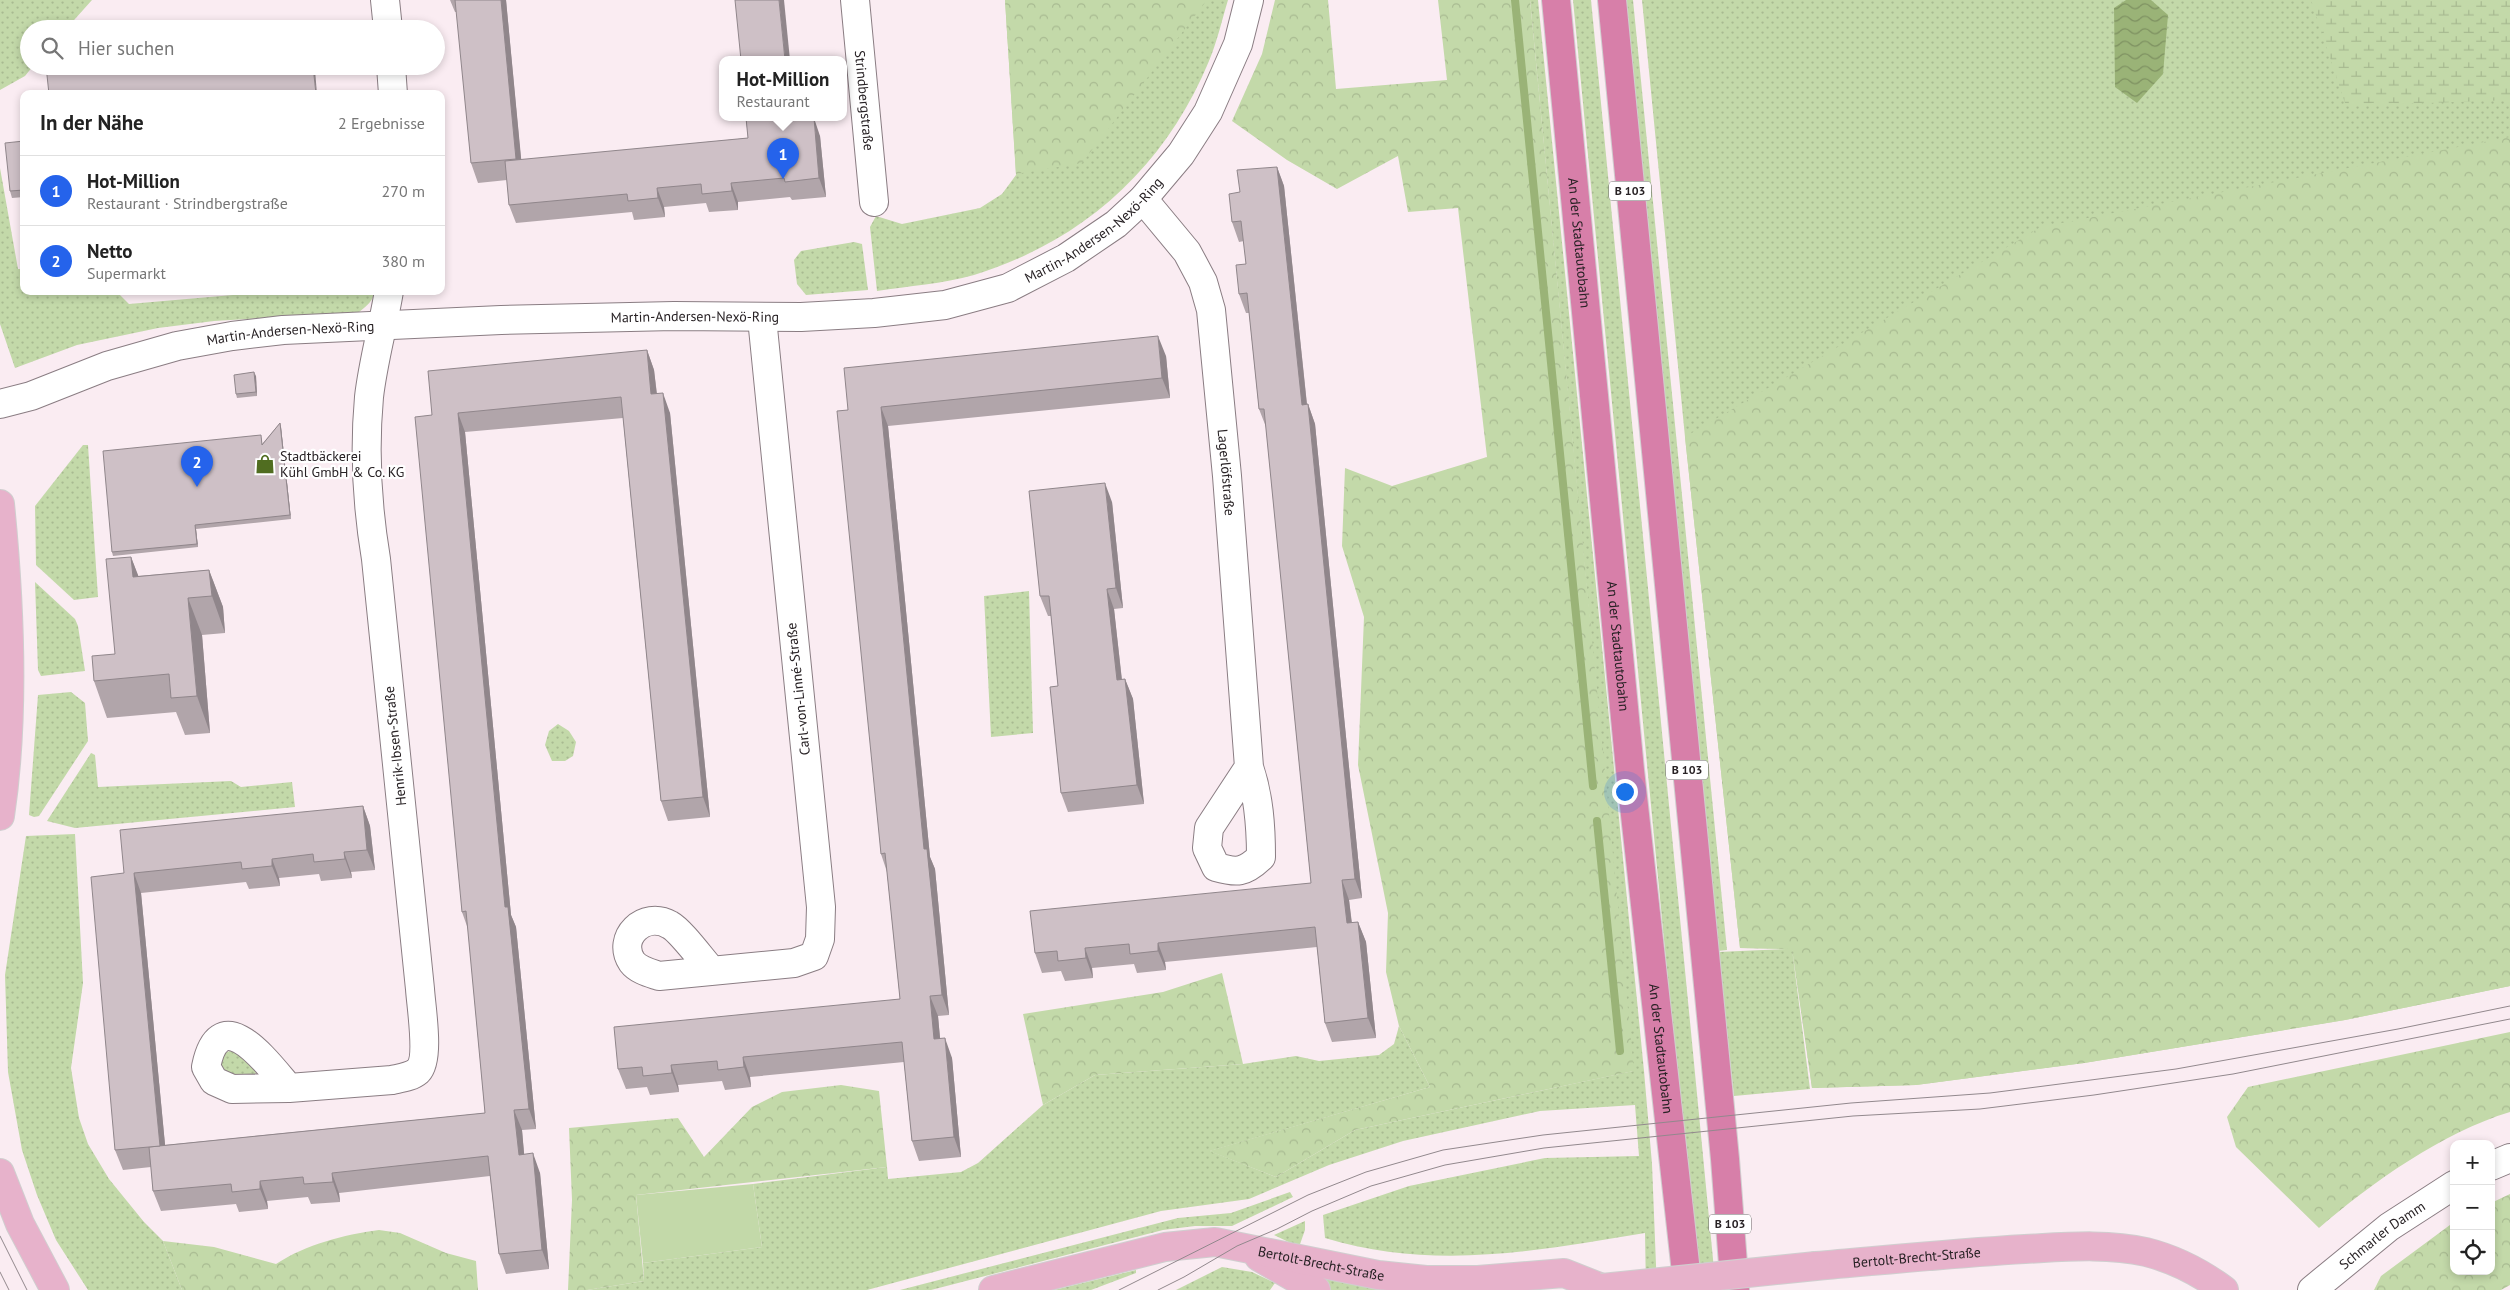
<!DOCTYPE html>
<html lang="de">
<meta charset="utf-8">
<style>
:root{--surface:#fff;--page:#f2f2f2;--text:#222;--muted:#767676;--line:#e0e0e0;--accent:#2563eb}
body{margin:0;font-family:"PT Sans",sans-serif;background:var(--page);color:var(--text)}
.controls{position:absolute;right:15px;bottom:15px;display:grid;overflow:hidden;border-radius:10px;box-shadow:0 2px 8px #0003}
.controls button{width:45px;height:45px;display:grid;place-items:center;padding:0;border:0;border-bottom:1px solid var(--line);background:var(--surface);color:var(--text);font:25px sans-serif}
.you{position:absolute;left:1624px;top:791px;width:18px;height:18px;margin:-12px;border:4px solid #fff;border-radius:50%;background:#1a73e8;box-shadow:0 0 0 8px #1a73e833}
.badge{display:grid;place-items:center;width:32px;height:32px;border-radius:50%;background:var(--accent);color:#fff;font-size:16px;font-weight:700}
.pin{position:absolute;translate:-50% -41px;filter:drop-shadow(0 1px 2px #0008)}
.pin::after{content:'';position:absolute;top:26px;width:18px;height:15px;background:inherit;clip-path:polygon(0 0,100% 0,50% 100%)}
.popup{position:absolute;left:719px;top:56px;width:128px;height:65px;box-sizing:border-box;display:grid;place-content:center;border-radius:10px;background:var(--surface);filter:drop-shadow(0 1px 4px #0005);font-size:16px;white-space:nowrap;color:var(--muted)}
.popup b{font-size:19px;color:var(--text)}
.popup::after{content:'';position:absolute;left:50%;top:100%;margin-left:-10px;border:10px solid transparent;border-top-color:var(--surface)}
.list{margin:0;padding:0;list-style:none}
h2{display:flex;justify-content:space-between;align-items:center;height:65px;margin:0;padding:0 20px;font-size:21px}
h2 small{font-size:16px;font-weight:400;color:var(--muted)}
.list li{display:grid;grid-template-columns:32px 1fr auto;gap:15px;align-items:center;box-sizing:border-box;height:70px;padding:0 20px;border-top:1px solid var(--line)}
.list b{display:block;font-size:19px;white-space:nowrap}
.list p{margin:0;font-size:16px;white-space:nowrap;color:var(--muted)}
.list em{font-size:16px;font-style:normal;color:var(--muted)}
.icon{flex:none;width:28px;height:28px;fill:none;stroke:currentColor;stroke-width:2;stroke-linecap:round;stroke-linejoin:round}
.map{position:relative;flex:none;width:2510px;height:1290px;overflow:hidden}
.search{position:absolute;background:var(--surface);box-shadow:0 2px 8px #0003;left:20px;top:20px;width:425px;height:55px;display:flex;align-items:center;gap:12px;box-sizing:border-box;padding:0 18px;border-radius:28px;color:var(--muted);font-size:19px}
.panel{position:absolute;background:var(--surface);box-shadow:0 2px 8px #0003;left:20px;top:90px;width:425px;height:205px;border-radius:10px}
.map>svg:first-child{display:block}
.grass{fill:url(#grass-dots)}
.forest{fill:url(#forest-crowns)}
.wetland{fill:url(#wetland-marsh)}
.pitch{fill:#c3d9a9}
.water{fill:url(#water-waves)}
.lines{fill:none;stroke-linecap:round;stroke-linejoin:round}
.stream{stroke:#9ab377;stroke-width:8}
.minor-casing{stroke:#8a7d83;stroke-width:30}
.major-casing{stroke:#d0cecf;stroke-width:30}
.highway-casing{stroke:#d0cecf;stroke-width:30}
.minor{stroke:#fff;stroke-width:28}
.major{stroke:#e7b2cb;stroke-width:28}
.highway{stroke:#d77fa9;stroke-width:28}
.tram{stroke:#92888d;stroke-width:1}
.major-bridge-casing{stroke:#d0cecf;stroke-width:30;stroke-linecap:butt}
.major-bridge{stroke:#e7b2cb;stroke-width:28}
.wall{fill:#b1a5aa}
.shaded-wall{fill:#90868b}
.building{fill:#cec0c6;stroke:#90868b}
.labels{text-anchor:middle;stroke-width:4.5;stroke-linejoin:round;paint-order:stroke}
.shield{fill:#fff;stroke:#686466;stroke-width:1}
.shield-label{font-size:12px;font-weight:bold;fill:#282225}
.street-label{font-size:14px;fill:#282225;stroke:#fff}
.poi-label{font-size:14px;fill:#282225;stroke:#fff;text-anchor:start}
</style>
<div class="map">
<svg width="2510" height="1290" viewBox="0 0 2510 1290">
<defs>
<pattern id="grass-dots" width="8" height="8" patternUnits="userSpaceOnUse" patternTransform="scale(1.25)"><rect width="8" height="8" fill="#c3d9a9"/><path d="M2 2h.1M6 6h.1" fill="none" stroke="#a8ba91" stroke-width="1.8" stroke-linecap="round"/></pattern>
<pattern id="forest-crowns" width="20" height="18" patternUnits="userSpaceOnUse" patternTransform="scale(1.25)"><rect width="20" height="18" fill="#c3d9a9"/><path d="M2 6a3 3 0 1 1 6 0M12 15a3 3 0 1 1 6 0" fill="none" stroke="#a8ba91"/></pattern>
<pattern id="wetland-marsh" width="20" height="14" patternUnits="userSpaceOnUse" patternTransform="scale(1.25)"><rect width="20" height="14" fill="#c3d9a9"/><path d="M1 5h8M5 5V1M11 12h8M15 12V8" fill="none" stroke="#a8ba91"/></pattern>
<pattern id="water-waves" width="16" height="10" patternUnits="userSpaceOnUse" patternTransform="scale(1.25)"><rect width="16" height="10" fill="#9ab377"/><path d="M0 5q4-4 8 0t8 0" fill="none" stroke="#7e9161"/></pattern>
</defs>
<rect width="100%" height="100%" fill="#faecf2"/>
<g class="grass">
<polygon points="0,0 92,0 66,29 29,29 29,66 33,66 25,76 0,90"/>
<path d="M1005 0H1228C1222 20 1217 42 1209 61 1165 167 1084 241 974 275 943 284 908 286 877 291L870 227 876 216 902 224 980 208 1002 194 1016 175Z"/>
<path d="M1530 0H1538L1644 1071 1652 1164 1657 1290H1646L1645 1233C1537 1251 1434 1271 1325 1238L1323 1215 1409 1186 1545 1158 1639 1156 1635 1105 1540 1111 1403 1141 1329 1165 1249 1199 1161 1211 867 1290H587L644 1281 643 1263 762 1247 753 1184 887 1167 888 1179 961 1172 978 1163 1043 1105 1095 1075 1243 1064 1296 1056 1319 1061 1379 1055 1394 1044 1399 1026 1430 1087 1210 1151 1276 1177 1355 1130 1633 1071Z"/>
<polygon points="1573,0 1591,0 1716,1290 1701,1290 1675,1053"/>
<polygon points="1624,0 1633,0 1727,950 1718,951"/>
<polygon points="1642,0 2510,0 2510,986 2345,1020 2084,1063 1916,1085 1812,1088 1792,949 1810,1089 1734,1096 1718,952 1786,949 1740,948 1685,437"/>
<path d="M0 168 18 269H24V291H116L129 304 278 291H375C373 301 367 306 359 312L214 321 158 328 77 345 15 368 0 324Z"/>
<polygon points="854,242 862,244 868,290 806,295 797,284 794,260 801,251"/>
<polygon points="83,445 88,445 98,597 74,600 36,565 35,506"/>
<polygon points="35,582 75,619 78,626 85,671 41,676 38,670"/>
<polygon points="1029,591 1033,733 991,737 984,596"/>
<polygon points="71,692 85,703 88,741 39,816 34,817 29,815 38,695"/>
<polygon points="558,724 569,731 576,742 573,756 565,761 552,761 545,745 549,731"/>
<polygon points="91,753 95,755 98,787 231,781 241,787 292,782 295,807 75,828 47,821"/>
<polygon points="75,834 83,983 71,1068 79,1118 88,1144 109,1179 144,1222 163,1241 182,1290 88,1290 56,1240 37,1195 22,1150 8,1072 5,975 26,836"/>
<path d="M230 1051C243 1053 254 1060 256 1074L253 1079 242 1080 221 1072 220 1062 224 1053Z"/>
<polygon points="1290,1192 1293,1197 1232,1226 1195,1226 1163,1230 931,1290 900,1290 1178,1218 1231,1213"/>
<polygon points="1305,1221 1305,1230 1299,1247 1274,1235"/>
<polygon points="1222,1267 1252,1272 1275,1283 1270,1290 1176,1290"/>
<polygon points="1136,1270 1136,1273 1091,1290 1054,1290"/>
<polygon points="1300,1274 1441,1290 1331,1290"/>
</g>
<g class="forest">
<polygon points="1005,0 1207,0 1082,163 1016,174"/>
<polygon points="1275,0 1328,0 1336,89 1447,80 1438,0 1530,0 1634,1071 1355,1130 1276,1177 1209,1151 1430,1087 1399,1026 1386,972 1388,913 1358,765 1364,617 1342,546 1345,468 1392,486 1487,457 1458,208 1408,212 1398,156 1337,189 1287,160 1232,121 1262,54"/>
<polygon points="2510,137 2510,986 2345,1020 2084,1063 1916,1085 1812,1088 1793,949 1740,948 1685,437 2041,227"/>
<polygon points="1222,973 1243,1064 1095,1075 1043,1105 1023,1014 1163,992"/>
<path d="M2510 1032V1112C2443 1132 2371 1183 2319 1228L2236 1147 2227 1117 2248 1087Z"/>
<polygon points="841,1085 879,1091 887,1167 636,1195 644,1281 587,1290 568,1290 572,1200 569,1128 678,1118 704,1157 752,1107 782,1092"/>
<polygon points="2510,1194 2510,1285 2501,1290 2374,1290 2381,1276 2454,1222 2454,1271 2491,1271 2491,1203"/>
<path d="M379 1230 400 1233 446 1253 476 1261 478 1290H182L163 1241 214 1247 276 1264C307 1244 343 1235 379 1230Z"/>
</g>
<polygon class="wetland" points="2311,0 2510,0 2510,100 2346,106"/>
<polygon class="pitch" points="753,1184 762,1247 643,1263 636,1195"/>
<polygon class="water" points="2126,0 2151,0 2168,15 2163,74 2137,103 2115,87 2114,8"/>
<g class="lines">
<g class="stream">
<polyline points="1515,0 1593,786"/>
<polyline points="1597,821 1620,1051"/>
</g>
<defs>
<g id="minor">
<polyline points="385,0 388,29"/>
<path id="s1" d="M855 0 874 202"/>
<polyline points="391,66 393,94"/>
<path id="s2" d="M1143 199 1187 252 1203 282 1211 310 1227 476 1249 767C1259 797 1261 826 1261 857 1244 873 1237 873 1216 867L1207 848 1209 828 1249 767"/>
<path id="s3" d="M0 404 31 396 107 366 177 346 232 336 283 330 501 320 674 316 801 317 874 313 945 305 1008 288 1066 258 1116 224 1143 199 1181 154 1208 112 1238 44 1249 0"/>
<path d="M712 971C702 960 681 931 670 925 644 910 616 938 632 962 638 970 650 973 659 976L794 963 814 956 820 939 821 907 762 318"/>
<path d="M289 1088C268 1064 220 997 206 1067L214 1081 232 1089 289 1088 392 1080C401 1078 411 1077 418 1071 430 1059 421 1006 420 989L376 559C367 505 364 452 369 397 373 362 383 327 389 291"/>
<polyline points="2491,1166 2510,1158"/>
<path id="s4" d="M2312 1290 2389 1227 2454 1185"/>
</g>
<g id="major">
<path d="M0 504C10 604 15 717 0 816"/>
<polyline points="0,1173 20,1224 55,1290"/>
<polyline points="1259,1257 1316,1290"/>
<path id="s5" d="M1816 1266C1886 1260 1955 1253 2025 1249 2064 1247 2107 1243 2146 1252 2174 1259 2201 1273 2224 1290"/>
<path id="s6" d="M993 1290 1165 1247 1215 1242 1378 1275 1426 1280H1478L1564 1273 1602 1288"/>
</g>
<g id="highway">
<path id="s7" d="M1556 0 1630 770 1688 1290"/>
<polyline points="1612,0 1725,1159 1735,1290"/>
</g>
</defs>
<use href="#minor" class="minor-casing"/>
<use href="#major" class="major-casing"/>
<use href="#highway" class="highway-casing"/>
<use href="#minor" class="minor"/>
<use href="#major" class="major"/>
<use href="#highway" class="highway"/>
<g class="tram">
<polyline points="0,1236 27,1290"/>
<polyline points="0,1272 9,1290"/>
<polyline points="1119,1290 1308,1195 1366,1172 1443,1150 1543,1135 1851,1103 1990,1093 2176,1069 2398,1029 2510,1006"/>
<polyline points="1158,1290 1184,1277 1237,1246 1277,1229 1312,1211 1371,1186 1445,1165 1544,1148 1853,1116 1980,1109 2094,1095 2233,1074 2510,1019"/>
</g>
<defs>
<polyline id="major-bridge" points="1602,1288 1816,1266"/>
</defs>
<use href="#major-bridge" class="major-bridge-casing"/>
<use href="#major-bridge" class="major-bridge"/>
</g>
<g class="wall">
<polygon points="450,0 506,0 521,160 748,138 746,118 795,118 796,119 820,136 826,197 792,200 790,197 738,202 738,210 709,212 706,203 664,207 665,217 634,220 632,212 516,223 509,205 507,180 478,183 471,163 457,12 455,12"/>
<polygon points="24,141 24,197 12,198 10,191"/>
<polygon points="1277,167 1284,186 1307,404 1308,404 1315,424 1362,898 1349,900 1352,923 1358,922 1366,942 1376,1038 1332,1042 1325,1023 1317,947 1165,962 1166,970 1137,973 1134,964 1092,968 1093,978 1065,981 1061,971 1042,973 1035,953 1311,883 1266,427 1259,409 1249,313 1246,313 1239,294 1246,264 1244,241 1239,242 1232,222 1240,192"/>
<polygon points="647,350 654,370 657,394 670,413 710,817 668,821 661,801 623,418 465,432 511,915 516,927 536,1129 522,1130 524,1154 540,1173 549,1269 506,1274 499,1254 490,1176 339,1193 340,1202 311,1204 308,1197 267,1201 268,1209 239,1212 236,1204 161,1211 153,1191 151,1167 123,1170 115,1150 124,873 363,806 370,826 375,870 351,872 352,878 321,881 319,874 279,878 280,886 249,889 246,882 141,893 165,1145 485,1113 468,929 462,912 432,415"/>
<polygon points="1166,356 1170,398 888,426 930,857 935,869 949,1015 938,1016 940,1039 952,1058 961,1157 919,1161 912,1141 904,1062 750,1077 751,1087 725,1090 722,1081 678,1085 679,1092 650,1095 647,1087 626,1089 618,1069 900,999 887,872 881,854 848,410"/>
<polygon points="256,376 257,396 237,398 236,394"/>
<polygon points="280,423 281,427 291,519 196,529 198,547 113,556 112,552 262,438 262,444"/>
<polygon points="1112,502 1123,608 1114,609 1122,680 1125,679 1133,699 1144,804 1068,812 1061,793 1058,686 1051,616 1048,616 1040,596"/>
<polygon points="131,557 138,576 209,570 223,607 225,633 202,635 210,733 185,735 176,712 107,718 94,681 115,654"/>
</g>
<g class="shaded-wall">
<polygon points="501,0 506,0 523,178 516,159"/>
<polygon points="779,0 784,0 790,60 785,60"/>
<polygon points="313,66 315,70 317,94 316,94"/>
<polygon points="814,118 820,136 826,197 819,178"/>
<polygon points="1277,167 1284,186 1309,425 1302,405"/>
<polygon points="731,183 738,202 738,210 732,191"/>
<polygon points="657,188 664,207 665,217 658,198"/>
<polygon points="1158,336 1166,356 1170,398 1162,378"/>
<polygon points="647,350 654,370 659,414 651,394"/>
<polygon points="254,372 256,376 257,396 256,392"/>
<polygon points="663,393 670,413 710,817 703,797"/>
<polygon points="1308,404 1315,424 1362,898 1355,879"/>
<polygon points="881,407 888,426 930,857 935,869 949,1015 942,995 924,849"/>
<polygon points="458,413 465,432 511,915 516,927 536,1129 529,1109 505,907"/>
<polygon points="280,423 281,427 291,519 290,515"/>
<polygon points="1105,483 1112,502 1123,608 1116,588"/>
<polygon points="195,525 196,529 198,547 197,544"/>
<polygon points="131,557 145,593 133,577"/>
<polygon points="209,570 223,607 225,633 212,596"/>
<polygon points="1107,589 1114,609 1124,700 1117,680"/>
<polygon points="188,598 202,635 210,733 197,696"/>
<polygon points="1125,679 1133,699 1144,804 1137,785"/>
<polygon points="363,806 370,826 375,870 367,850"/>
<polygon points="344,852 351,872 352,878 345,859"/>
<polygon points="272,859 279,878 280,886 272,866"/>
<polygon points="134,873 141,893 167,1165 160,1146"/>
<polygon points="1342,880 1349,900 1354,943 1347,923"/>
<polygon points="1358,922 1366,942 1376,1038 1368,1018"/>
<polygon points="1158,943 1165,962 1166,970 1158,951"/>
<polygon points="1085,948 1092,968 1093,978 1086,958"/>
<polygon points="930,996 938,1016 942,1059 934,1039"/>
<polygon points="945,1038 952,1058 961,1157 954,1137"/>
<polygon points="743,1057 750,1077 751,1087 744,1067"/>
<polygon points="671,1065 678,1085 679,1092 672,1073"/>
<polygon points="514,1110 522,1130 526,1175 519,1155"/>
<polygon points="533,1153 540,1173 549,1269 542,1250"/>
<polygon points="332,1173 339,1193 340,1202 333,1182"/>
<polygon points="260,1181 267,1201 268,1209 260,1189"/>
</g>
<g class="building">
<polygon points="455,0 501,0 516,159 471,163"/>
<polygon points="735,0 779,0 785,60 741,60"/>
<polygon points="46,66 274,66 274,68 289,66 313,66 316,94 49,94"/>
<polygon points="746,118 790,118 791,120 814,118 819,178 785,182 784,178 731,183 732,191 702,194 701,184 657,188 658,198 628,201 627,194 509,205 505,161 748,138"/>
<polygon points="24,141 24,190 10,191 5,143"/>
<polygon points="1277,167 1302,405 1308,404 1355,879 1342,880 1347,923 1358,922 1368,1018 1325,1023 1315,927 1158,943 1158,951 1130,954 1129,944 1085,948 1086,958 1058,961 1057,951 1035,953 1030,911 1311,883 1264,409 1259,409 1247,293 1239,294 1236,265 1246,264 1241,221 1232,222 1229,194 1240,192 1237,170"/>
<polygon points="1158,336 1162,378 881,407 924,849 927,849 942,995 930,996 934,1039 945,1038 954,1137 912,1141 902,1042 743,1057 744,1067 718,1070 717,1061 671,1065 672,1073 643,1076 642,1067 618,1069 614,1027 900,999 885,853 881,854 837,411 848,410 844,368"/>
<polygon points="647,350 651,394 663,393 703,797 661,801 621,397 458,413 505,907 508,907 529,1109 514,1110 519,1155 533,1153 542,1250 499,1254 488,1156 332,1173 333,1182 304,1184 303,1177 260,1181 260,1189 232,1192 231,1184 153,1191 149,1147 485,1113 466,911 462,912 415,417 432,415 428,371"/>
<polygon points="254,372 256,392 236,394 234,375"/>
<polygon points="280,423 290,515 195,525 197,544 112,552 103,451 261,435 262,445"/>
<polygon points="1105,483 1116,588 1107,589 1117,680 1125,679 1137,785 1061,793 1050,687 1058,686 1049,596 1040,596 1029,491"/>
<polygon points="131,557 133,577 209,570 212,596 188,598 197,696 171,698 169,674 94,681 92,656 115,654 106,559"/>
<polygon points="363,806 367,850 344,852 345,859 314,862 313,854 272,859 272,866 242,869 241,862 134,873 160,1146 115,1150 91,877 124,873 120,830"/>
</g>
<defs>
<symbol id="shop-bare" viewBox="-9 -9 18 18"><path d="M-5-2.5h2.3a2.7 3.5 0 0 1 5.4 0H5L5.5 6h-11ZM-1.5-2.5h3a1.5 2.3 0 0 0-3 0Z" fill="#506d20" stroke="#fff" stroke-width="2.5" paint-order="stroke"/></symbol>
</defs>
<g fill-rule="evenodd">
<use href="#shop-bare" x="251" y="450" width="28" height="28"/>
</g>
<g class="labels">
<g class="shield">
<rect x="1609" y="181.5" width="42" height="19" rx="4"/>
<rect x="1666" y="760.5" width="42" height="19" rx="4"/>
<rect x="1709" y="1214.5" width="42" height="19" rx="4"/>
</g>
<g class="shield-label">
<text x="1630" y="195">B 103</text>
<text x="1687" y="774">B 103</text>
<text x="1730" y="1228">B 103</text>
</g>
<g class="street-label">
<text dy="5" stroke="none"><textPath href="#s1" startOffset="101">Strindbergstraße</textPath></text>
<text dy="5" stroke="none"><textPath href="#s3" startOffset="1126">Martin-Andersen-Nexö-Ring</textPath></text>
<text dy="5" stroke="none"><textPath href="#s7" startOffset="244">An der Stadtautobahn</textPath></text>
<text dy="5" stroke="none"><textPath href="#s3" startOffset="706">Martin-Andersen-Nexö-Ring</textPath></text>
<text dy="5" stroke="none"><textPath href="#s3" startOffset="301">Martin-Andersen-Nexö-Ring</textPath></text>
<text dy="5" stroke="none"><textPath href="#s2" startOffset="295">Lagerlöfstraße</textPath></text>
<text dy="5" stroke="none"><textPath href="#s7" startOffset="649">An der Stadtautobahn</textPath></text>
<text transform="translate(798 689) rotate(-96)" y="5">Carl-von-Linné-Straße</text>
<text transform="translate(395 746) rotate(-96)" y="5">Henrik-Ibsen-Straße</text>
<text dy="5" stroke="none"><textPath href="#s7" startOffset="1054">An der Stadtautobahn</textPath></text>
<text dy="5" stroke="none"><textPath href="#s4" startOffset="89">Schmarler Damm</textPath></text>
<text dy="5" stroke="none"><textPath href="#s5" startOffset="101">Bertolt-Brecht-Straße</textPath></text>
<text dy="5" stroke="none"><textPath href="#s6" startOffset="336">Bertolt-Brecht-Straße</textPath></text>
</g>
<g class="poi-label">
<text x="280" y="461">Stadtbäckerei<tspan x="280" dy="16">Kühl GmbH &amp; Co. KG</tspan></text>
</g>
</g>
</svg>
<div class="controls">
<button>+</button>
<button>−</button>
<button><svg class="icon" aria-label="locate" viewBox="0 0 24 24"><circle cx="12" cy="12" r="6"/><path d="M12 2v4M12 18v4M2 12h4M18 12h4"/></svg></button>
</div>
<div class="you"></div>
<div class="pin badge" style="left:783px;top:179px">1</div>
<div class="popup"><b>Hot-Million</b>Restaurant</div>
<div class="pin badge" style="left:197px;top:487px">2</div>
<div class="search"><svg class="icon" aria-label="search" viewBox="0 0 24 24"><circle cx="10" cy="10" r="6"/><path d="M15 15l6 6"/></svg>Hier suchen</div>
<section class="panel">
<h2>In der Nähe<small>2 Ergebnisse</small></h2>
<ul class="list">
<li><span class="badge">1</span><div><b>Hot-Million</b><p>Restaurant · Strindbergstraße</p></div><em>270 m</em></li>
<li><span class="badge">2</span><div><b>Netto</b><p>Supermarkt</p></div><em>380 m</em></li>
</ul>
</section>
</div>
